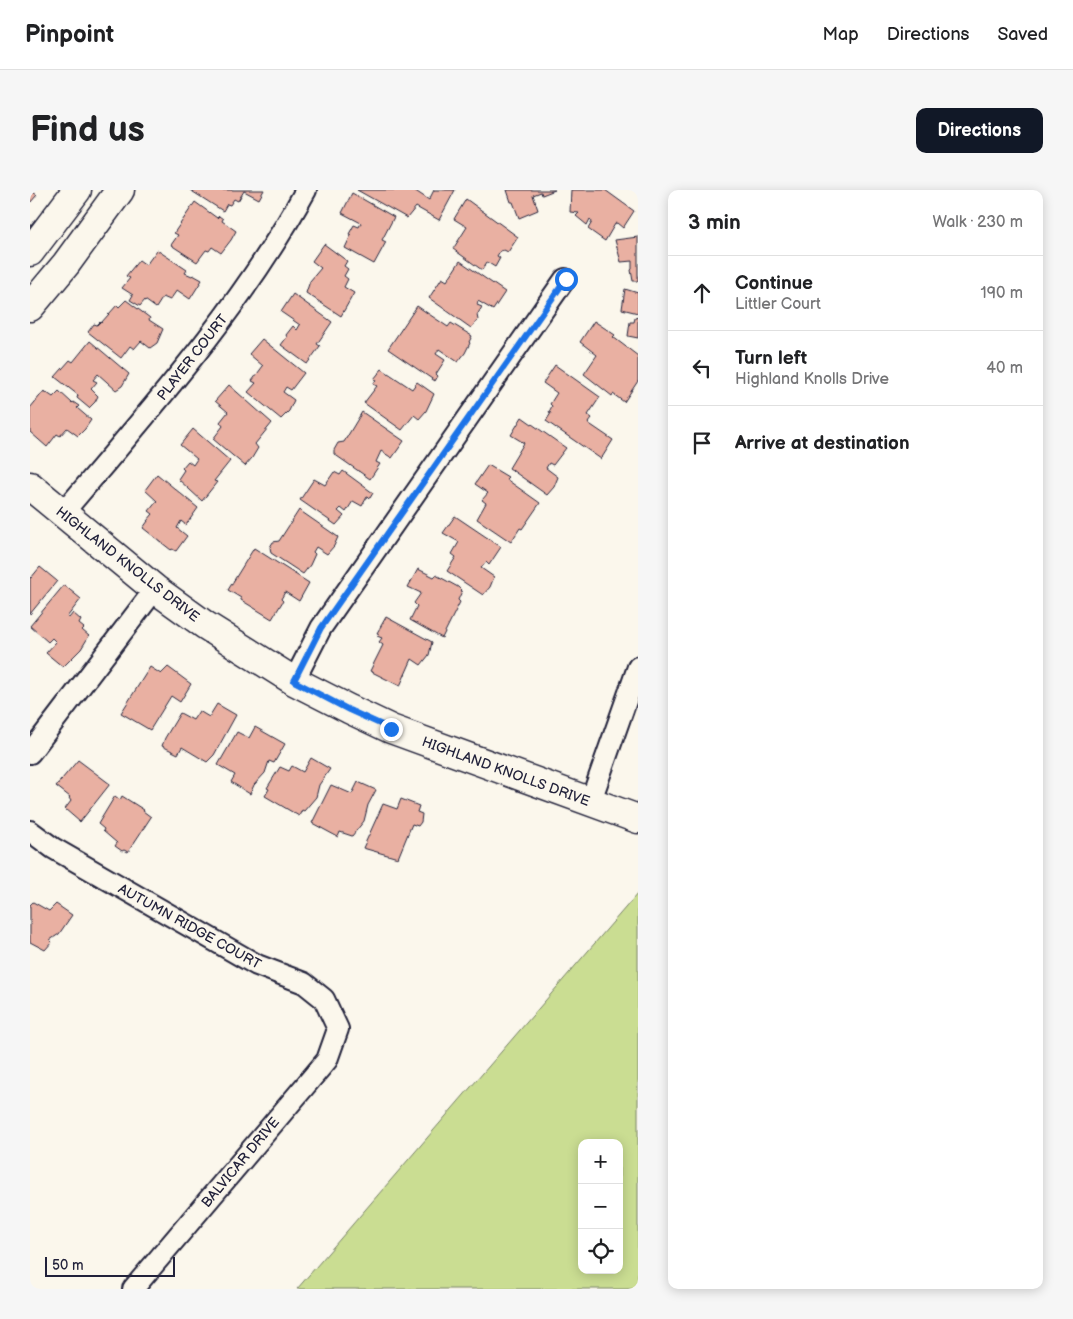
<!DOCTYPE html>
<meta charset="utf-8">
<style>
:root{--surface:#fff;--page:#f6f6f6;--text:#202124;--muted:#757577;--line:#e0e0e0;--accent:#111827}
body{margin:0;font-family:"Balsamiq Sans",sans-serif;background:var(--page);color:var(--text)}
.controls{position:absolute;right:15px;bottom:15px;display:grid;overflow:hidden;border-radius:10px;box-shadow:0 2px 12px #0003}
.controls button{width:45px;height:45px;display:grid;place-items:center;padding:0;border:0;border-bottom:1px solid var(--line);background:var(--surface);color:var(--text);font:25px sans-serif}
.scale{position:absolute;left:15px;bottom:12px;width:130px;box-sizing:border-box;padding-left:5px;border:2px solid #22223b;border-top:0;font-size:14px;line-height:18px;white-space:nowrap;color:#22223b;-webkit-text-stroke:4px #fbf7ec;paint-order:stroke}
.stop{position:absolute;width:15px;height:15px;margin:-11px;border:4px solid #1a73e8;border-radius:50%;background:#fff}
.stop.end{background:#1a73e8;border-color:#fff;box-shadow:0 1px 5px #0008}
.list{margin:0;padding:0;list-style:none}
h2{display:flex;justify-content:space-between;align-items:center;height:65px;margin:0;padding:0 20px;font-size:21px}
h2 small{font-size:16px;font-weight:400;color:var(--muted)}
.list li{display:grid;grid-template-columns:32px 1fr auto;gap:15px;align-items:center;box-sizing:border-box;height:75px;padding:0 20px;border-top:1px solid var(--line)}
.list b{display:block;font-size:19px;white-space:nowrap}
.list p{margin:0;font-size:16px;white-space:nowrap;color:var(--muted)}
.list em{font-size:16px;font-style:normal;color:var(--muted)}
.icon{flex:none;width:28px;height:28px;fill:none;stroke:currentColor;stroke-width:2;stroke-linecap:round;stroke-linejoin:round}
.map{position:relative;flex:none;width:608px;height:1099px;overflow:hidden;border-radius:10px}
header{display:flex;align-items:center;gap:30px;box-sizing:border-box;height:70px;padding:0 25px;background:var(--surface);border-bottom:1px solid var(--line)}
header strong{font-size:24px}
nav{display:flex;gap:28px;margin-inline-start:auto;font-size:18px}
.intro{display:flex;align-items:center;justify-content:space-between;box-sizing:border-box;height:120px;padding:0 30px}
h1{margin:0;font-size:35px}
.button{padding:12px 22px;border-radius:10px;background:var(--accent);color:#fff;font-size:18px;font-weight:700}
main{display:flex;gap:30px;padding:0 30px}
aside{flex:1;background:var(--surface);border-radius:10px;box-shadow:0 2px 12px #0003}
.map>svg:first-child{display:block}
.green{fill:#cadd92;stroke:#768066;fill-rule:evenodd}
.building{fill:#e9b0a2;stroke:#22223b}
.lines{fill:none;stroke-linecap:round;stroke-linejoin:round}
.street-casing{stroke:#22223b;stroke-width:24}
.secondary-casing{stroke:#22223b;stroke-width:31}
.street{stroke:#fbf7ec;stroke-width:20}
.secondary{stroke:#fbf7ec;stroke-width:28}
.route{stroke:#1a73e8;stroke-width:6}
.labels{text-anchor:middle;stroke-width:4;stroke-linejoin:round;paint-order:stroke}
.street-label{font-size:14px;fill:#22223b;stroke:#fbf7ec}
</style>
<header>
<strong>Pinpoint</strong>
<nav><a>Map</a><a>Directions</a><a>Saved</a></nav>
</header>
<div class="intro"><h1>Find us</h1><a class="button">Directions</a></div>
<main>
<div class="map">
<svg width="608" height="1099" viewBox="0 0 608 1099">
<rect width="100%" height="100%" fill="#fbf7ec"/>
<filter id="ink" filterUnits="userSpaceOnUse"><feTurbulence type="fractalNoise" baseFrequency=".02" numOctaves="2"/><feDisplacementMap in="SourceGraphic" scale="10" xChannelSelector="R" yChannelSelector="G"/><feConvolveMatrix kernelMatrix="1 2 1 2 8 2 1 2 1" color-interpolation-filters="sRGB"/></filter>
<g filter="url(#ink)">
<path class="green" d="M608 703V1099H267ZM552 953H589V1080H552Z"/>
<g class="building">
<polygon points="0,0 7,5 0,13"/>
<polygon points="160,0 234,0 229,9 214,1 208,11 204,9 200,15 197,14 193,21"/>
<polygon points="327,0 384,0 399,10 404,0 425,0 409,30 386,17 377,28"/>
<polygon points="477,0 525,0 512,5 511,2 503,5 508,20 489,28 483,12 481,12"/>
<polygon points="541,0 575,0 604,21 593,38 587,33 585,34 575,51 558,39 562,32 560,29 557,35 546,26 549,23 540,22"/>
<polygon points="322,3 364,27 352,50 356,52 344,74 315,58 321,45 319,44 324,35 329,37 331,33 312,23"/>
<polygon points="436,9 488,47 478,62 474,60 470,61 467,66 470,68 465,77 457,72 452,80 423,59 437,37 424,29"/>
<polygon points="165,12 187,28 189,26 193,29 192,31 206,41 201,50 191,63 182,57 179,61 176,60 167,72 141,55 148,45 144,43"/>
<polygon points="608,47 608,91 603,91 601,80 602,79 602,71 591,72 585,50"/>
<polygon points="294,54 317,71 314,76 318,79 314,86 318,89 314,97 324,103 311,126 276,103 280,91 291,78 282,71"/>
<polygon points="127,60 157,80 155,83 162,86 163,85 172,90 160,109 147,100 140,110 133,107 126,118 115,110 110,116 100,110 103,105 92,98 100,88 96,86 109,70 116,75"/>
<polygon points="430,71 475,102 463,120 448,111 447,115 452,117 447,125 448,130 441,138 399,108 412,88 417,91"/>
<polygon points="595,99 608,103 608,123 592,119"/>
<polygon points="263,104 302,132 287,154 290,156 277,174 251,155 257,147 256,145 263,136 267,140 270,135 251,122"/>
<polygon points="96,110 120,128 119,130 133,139 127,153 120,158 111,151 104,159 100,156 91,168 58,142 64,134 67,135 70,132 71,133 87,115 89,117"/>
<polygon points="387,116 418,137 421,133 442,146 439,152 440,153 435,163 428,172 409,159 406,164 415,170 406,184 408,186 405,191 358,159"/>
<polygon points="608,127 608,148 598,146 600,132 604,132 605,128"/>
<polygon points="564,131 585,145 583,147 608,166 608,191 594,212 583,204 582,206 554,184 567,165 550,152"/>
<polygon points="232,149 274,183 261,200 256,197 253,202 264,210 259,221 251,229 218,202 226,193 222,191 233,176 219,164"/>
<polygon points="60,151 99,184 92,196 86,200 68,184 63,190 67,192 61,199 68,206 65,212 59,218 47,208 48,205 25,187 40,170 43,172"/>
<polygon points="525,175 570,207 558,225 562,228 558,233 583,250 571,269 516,231 521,223 519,222 522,216 520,214 527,203 513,193"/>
<polygon points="352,179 382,199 387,192 404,204 396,221 389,229 384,225 372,240 334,213 347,196 343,194 346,190 344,189"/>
<polygon points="199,195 242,233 225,254 228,258 222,268 215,276 183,249 193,236 190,232 198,222 185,211"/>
<polygon points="14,201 23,207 29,201 42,213 43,212 49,216 47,218 61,230 55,239 48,246 37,238 30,246 27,244 17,257 0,242 0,218"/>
<polygon points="332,222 374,251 362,268 351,261 346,272 350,274 340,289 304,264 304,260 308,253 314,252"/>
<polygon points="492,227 536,258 523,275 519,273 516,278 528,287 524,297 517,305 479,278 494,253 481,245"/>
<polygon points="163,239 200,271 184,291 187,292 172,311 148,289 154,280 152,278 158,271 163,275 167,269 150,255"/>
<polygon points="458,275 478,287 476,289 510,313 492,339 490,338 481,352 447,329 456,313 452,310 458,303 445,294"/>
<polygon points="313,281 343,303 340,308 337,307 332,316 323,311 316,322 311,318 308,321 314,326 306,335 270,310 284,289 295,295 304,282 310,285"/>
<polygon points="127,284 168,318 156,335 151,331 147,338 157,346 146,361 142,359 141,360 113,338 118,331 117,331 123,324 119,321 127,311 115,300"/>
<polygon points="269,320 308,347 304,356 297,364 286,357 283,362 285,364 280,375 273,384 241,363 240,357 243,352 249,351"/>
<polygon points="425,326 471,357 459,375 456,372 451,378 464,387 460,397 453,405 417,381 426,367 422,364 429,352 413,343"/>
<polygon points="224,358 279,393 269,411 255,402 251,409 253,411 242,429 211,410 211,408 198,400"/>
<polygon points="10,377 27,391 0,424 0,387 1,388"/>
<polygon points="388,379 404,387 406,385 428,397 432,401 428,410 430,412 412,448 380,430 387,416 384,413 391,403 378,397"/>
<polygon points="34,395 51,409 37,427 39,428 43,423 51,430 49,434 54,438 52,440 59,446 51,459 33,477 16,463 26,452 22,448 18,452 0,436"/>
<polygon points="356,427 402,452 399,465 391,475 382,469 370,496 340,481 353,455 349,452 352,448 347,446 349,444 347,443"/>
<polygon points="120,477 131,484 138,477 161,494 150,512 141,506 120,540 91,523"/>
<polygon points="187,514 206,525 184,565 177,572 152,557 148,564 132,556 135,548 150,523 163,530 169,521 179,527"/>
<polygon points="225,537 255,554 244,573 239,571 235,583 224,595 220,604 201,592 205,585 188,575 207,542 219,548"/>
<polygon points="281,568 300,579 289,595 286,607 274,621 272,620 269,626 235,606 239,599 237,598 250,577 259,581 262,576 273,582"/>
<polygon points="48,570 80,594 50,632 35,619 41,611 39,608 40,607 26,596"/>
<polygon points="328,592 346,600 338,615 334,631 322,646 310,642 308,647 282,633 301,595 322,604"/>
<polygon points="85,606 90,610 92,606 114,620 113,621 121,627 98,662 94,660 92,661 85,656 87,653 73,641 74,639 68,634"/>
<polygon points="371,609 389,616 387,622 392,624 391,632 388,636 382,634 368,668 333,658 353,614 367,619"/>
<polygon points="3,712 19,721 26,714 42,725 29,744 20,750 22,752 15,760 0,752 0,715"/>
</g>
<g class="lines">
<defs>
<g id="street">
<path d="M33 323C120 220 211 119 276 0"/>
<polyline points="264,491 291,438 535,89"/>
<polyline points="0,563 125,399"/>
<polyline points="560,613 608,477"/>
<polyline points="0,641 23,658 227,775 274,793 294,809 308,839 297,870 103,1099"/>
</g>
<g id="secondary">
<polyline points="0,62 47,0"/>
<polyline points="0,117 36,74 90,0"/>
<polyline points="0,296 125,399 175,435 264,491 319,519 361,539 608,629"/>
</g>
</defs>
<use href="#street" class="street-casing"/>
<use href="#secondary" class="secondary-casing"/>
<use href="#street" class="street"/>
<use href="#secondary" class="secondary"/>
</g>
</g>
<g class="lines" filter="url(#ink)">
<polyline class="route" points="361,539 319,520 264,491 291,438 536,89"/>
</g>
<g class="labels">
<g class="street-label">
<text transform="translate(162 167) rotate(-52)" y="5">PLAYER COURT</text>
<text transform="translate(98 374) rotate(38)" y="5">HIGHLAND KNOLLS DRIVE</text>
<text transform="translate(476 581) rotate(20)" y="5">HIGHLAND KNOLLS DRIVE</text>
<text transform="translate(160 736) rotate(29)" y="5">AUTUMN RIDGE COURT</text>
<text transform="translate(210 972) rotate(-50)" y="5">BALVICAR DRIVE</text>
</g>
</g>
</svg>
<div class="controls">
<button>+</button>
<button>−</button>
<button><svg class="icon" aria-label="locate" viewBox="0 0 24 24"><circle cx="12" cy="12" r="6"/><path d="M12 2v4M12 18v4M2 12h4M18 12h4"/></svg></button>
</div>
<div class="scale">50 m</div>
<div class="stop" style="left:536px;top:89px"></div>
<div class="stop end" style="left:361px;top:539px"></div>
</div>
<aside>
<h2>3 min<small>Walk · 230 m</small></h2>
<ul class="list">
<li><svg class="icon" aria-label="ahead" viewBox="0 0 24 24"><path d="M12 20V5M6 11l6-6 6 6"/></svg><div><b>Continue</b><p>Littler Court</p></div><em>190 m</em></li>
<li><svg class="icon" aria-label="left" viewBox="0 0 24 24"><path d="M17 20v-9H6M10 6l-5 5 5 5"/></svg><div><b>Turn left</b><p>Highland Knolls Drive</p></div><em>40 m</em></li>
<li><svg class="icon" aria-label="arrive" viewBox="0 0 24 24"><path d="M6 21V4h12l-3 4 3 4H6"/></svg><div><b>Arrive at destination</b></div></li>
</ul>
</aside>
</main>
